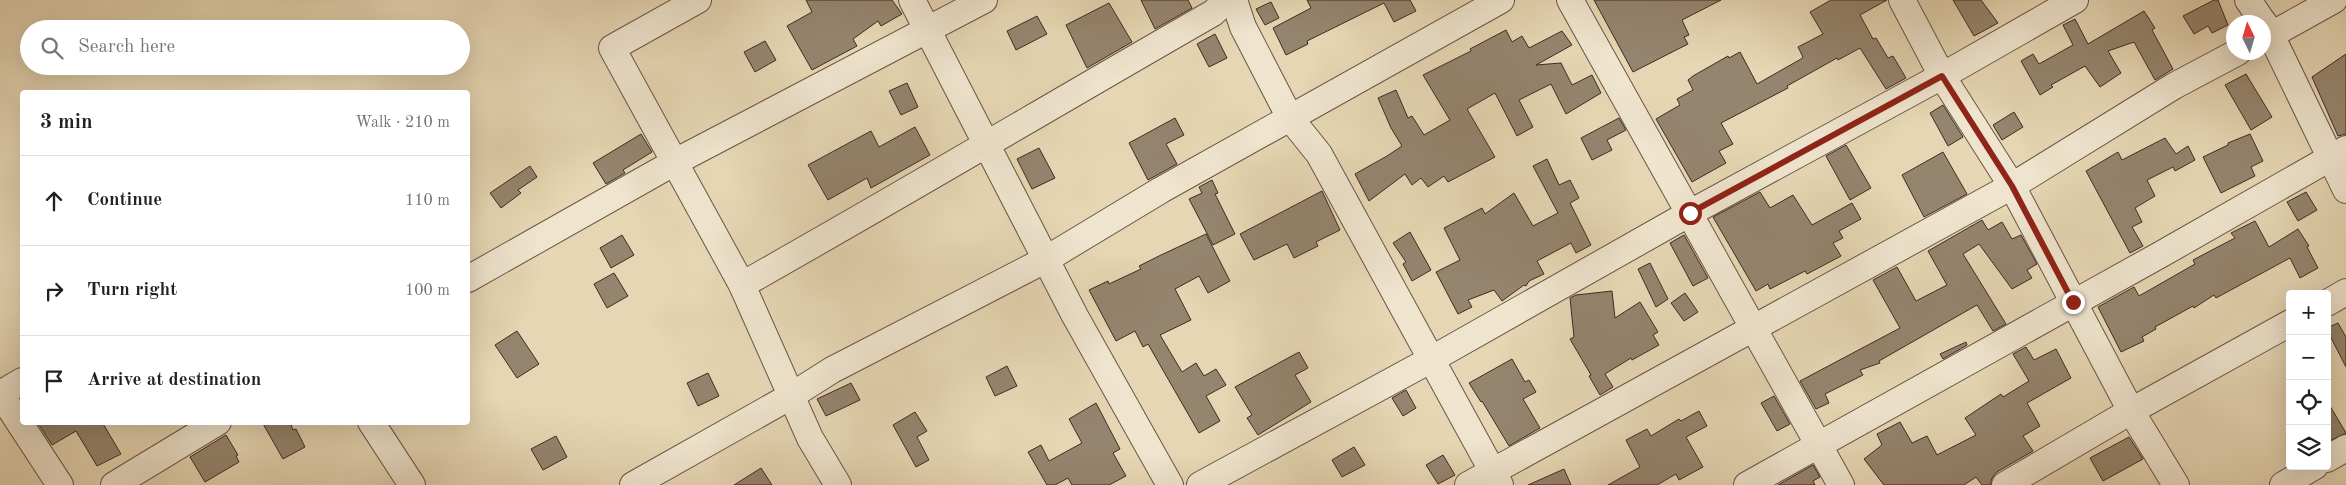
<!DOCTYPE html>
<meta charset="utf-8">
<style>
:root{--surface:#fff;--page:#f2f2f2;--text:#202124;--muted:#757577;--line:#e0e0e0}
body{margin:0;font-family:"Old Standard TT",serif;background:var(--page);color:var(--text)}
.controls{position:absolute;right:15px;bottom:15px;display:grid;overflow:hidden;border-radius:5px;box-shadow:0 5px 20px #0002}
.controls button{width:45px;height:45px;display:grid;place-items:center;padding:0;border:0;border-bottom:1px solid var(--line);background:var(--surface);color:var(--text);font:25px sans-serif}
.compass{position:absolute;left:2226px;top:15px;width:45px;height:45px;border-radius:50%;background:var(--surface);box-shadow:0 5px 20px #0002;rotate:355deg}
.stop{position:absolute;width:15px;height:15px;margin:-11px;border:4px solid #8f2418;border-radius:50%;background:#fff}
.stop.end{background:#8f2418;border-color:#fff;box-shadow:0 1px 5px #0008}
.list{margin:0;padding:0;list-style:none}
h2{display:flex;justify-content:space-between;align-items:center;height:65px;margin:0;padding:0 20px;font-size:21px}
h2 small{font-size:16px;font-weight:400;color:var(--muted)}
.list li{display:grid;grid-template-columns:32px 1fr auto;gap:15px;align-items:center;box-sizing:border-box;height:90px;padding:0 20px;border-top:1px solid var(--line)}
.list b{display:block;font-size:19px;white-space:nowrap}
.list em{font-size:16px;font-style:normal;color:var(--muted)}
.icon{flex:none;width:28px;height:28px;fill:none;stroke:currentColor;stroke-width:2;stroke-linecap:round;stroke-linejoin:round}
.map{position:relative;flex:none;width:2346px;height:485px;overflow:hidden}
.search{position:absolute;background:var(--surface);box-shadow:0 5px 20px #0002;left:20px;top:20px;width:450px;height:55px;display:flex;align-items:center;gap:12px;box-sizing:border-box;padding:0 18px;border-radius:28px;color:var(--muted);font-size:19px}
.panel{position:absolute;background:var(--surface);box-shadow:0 5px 20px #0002;left:20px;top:90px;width:450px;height:335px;border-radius:5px}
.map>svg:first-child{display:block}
.building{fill:#95846e;stroke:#3d2c23}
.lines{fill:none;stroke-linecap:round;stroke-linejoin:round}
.minor-casing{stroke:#675647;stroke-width:28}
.minor{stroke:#efe4ce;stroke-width:26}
.route{stroke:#8f2418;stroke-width:6}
</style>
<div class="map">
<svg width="2346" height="485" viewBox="0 0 2346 485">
<rect width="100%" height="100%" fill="#e6d6b3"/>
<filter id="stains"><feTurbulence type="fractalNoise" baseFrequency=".004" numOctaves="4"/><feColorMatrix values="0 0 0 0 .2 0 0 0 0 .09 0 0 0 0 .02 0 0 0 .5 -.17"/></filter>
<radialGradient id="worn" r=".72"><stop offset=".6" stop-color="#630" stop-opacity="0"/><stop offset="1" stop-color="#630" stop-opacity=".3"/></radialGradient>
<g class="building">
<polygon points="806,0 892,0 902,14 881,26 878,21 853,39 857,46 812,70 787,26 812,12"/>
<polygon points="1141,0 1188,0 1192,8 1155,29"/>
<polygon points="1307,0 1410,0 1416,11 1394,22 1384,3 1307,41 1308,44 1286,55 1273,28 1311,8"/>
<polygon points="1594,0 1721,0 1682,20 1689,35 1684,37 1688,44 1633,72"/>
<polygon points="1831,0 1887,0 1860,15 1873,39 1876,38 1888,58 1893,56 1906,78 1886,89 1860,48 1838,60 1837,58 1787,86 1788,88 1721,123 1733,144 1719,151 1726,163 1692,182 1656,119 1680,105 1677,99 1693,90 1688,80 1693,76 1728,56 1729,58 1740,52 1757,84 1801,59 1803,57 1798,47 1823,34 1810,12"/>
<polygon points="1953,0 1981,0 1998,23 1974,36"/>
<polygon points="2214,0 2218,0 2228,25 2212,33 2208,26 2194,34 2183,16"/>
<polygon points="1271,2 1279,18 1265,25 1256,9"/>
<polygon points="1109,3 1132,42 1087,68 1066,25"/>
<polygon points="2144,11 2155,28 2152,30 2173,69 2155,80 2134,42 2108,51 2121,73 2100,87 2085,66 2051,85 2053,87 2040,95 2021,61 2033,54 2039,64 2073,45 2063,25 2075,19 2088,44"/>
<polygon points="1037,16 1047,34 1016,50 1007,31"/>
<polygon points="1506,30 1512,42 1522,36 1529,48 1562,31 1572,45 1536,65 1561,63 1572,85 1592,75 1601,93 1566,114 1551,84 1519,100 1533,127 1517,136 1495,93 1467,109 1495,157 1448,182 1444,176 1428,187 1421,178 1412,185 1405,174 1369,201 1355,174 1387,156 1402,146 1391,128 1378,98 1396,90 1408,118 1412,116 1424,135 1450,120 1423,75 1471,51 1470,49"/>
<polygon points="1215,34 1227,58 1209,67 1197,44"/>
<polygon points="765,41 776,60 755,72 744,52"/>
<polygon points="2346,54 2346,134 2338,136 2312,77"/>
<polygon points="2246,74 2272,117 2251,130 2225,85"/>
<polygon points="907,83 918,107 901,115 889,91"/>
<polygon points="1943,105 1963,137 1948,146 1930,113"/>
<polygon points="2014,112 2023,127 2002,140 1993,125"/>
<polygon points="1175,118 1184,135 1166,144 1177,164 1148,180 1129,143"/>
<polygon points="1619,118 1626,130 1607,140 1612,150 1592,160 1581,138"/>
<polygon points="915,127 930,155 871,188 867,178 828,200 808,165 871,131 879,147"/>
<polygon points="641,134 652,152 623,170 625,173 606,184 593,163"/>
<polygon points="2250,134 2263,161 2251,167 2255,176 2221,193 2203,157 2228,145 2228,143"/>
<polygon points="2165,138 2176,154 2188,146 2195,160 2175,171 2173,167 2147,180 2155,196 2135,208 2142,222 2132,227 2143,246 2130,253 2086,171 2118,152 2122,160"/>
<polygon points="1846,145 1871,188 1850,200 1826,156"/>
<polygon points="1039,148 1055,178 1032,189 1017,159"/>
<polygon points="1943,152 1967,194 1924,217 1902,175"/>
<polygon points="1547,159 1559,185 1570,180 1579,198 1570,203 1591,245 1576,253 1571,243 1537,261 1544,274 1529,281 1526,286 1524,285 1502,301 1494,290 1468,300 1472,307 1458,314 1436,272 1460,260 1444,228 1482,208 1485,214 1514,193 1533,226 1558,213 1533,166"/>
<polygon points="530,166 537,177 518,190 521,193 501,208 490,193"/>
<polygon points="1212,180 1218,193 1215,194 1235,234 1213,245 1189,199 1202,193 1199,187"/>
<polygon points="1322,191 1340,230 1316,242 1318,246 1294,258 1287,244 1254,260 1240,234"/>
<polygon points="1760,192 1770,208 1793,195 1812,225 1852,203 1861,219 1839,231 1843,238 1833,243 1841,256 1807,274 1805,271 1770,289 1768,284 1756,291 1713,217"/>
<polygon points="2306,192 2317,210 2298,221 2287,202"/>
<polygon points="1982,220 1988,230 2002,222 2012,239 2021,235 2037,264 2027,270 2032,278 2012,289 1979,244 1963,254 2006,324 1993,331 1977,305 1879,361 1880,363 1860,370 1863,375 1825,394 1829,403 1816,409 1800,381 1900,328 1873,280 1897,267 1916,301 1947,285 1928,251"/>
<polygon points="2255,221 2269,247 2298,229 2309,246 2307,247 2318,268 2300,278 2290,258 2216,298 2214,295 2194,308 2193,306 2155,327 2156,329 2142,337 2144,341 2121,352 2098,307 2134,287 2139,296 2195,264 2193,260 2235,238 2231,233"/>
<polygon points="1410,232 1431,270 1412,281 1403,264 1406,262 1393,243"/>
<polygon points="1206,234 1230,281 1208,293 1199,276 1175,289 1191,320 1160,335 1182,372 1196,363 1204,376 1216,369 1226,385 1206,396 1220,421 1199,433 1148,344 1143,347 1135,331 1116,341 1089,290 1108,281 1109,284 1141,269 1139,266 1161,255"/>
<polygon points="622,235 634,255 611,268 600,248"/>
<polygon points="1684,235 1708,278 1693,286 1670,243"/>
<polygon points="1650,263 1668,299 1656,307 1638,269"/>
<polygon points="614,273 628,296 607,308 594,284"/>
<polygon points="1612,291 1615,318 1640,302 1658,332 1653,335 1659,345 1632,360 1631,358 1605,374 1613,387 1600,395 1589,376 1591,375 1570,339 1574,337 1570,298 1576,295"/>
<polygon points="1685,293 1698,312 1684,321 1671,303"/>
<polygon points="2338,323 2346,337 2346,367 2327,330 2327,328"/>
<polygon points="517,331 539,364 517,378 495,345"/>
<polygon points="1966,342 1967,345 1943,359 1940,354"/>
<polygon points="2026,347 2034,360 2056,349 2071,378 2027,403 2040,426 2023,436 2033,451 1997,472 1992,478 1990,485 1982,485 1976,477 1964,485 1884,485 1864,459 1882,445 1877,434 1900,422 1912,443 1927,436 1937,455 1976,435 1965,418 2001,394 2003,397 2029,381 2013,354"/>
<polygon points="1299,352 1308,368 1295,375 1311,402 1258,435 1247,418 1252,415 1235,387"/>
<polygon points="1512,359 1525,382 1529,380 1536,392 1523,399 1540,428 1509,446 1482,401 1481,402 1469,383"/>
<polygon points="1007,366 1017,386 995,396 986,377"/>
<polygon points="708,373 719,396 698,406 687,383"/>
<polygon points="851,383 860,400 826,416 817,399"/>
<polygon points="1406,390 1416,408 1403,416 1392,398"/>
<polygon points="1774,396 1790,424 1777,431 1761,403"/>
<polygon points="2327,401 2346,433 2327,442"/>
<polygon points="1096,403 1120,449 1113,453 1126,476 1109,485 1072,485 1068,478 1055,485 1047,485 1028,452 1041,445 1049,461 1082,443 1069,419"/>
<polygon points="1699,411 1707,426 1686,437 1703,467 1679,480 1676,474 1657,485 1608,485 1640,467 1626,440 1647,429 1651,436 1679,419 1681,421"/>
<polygon points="915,412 927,431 917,437 929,460 916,467 893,425"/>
<polygon points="37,422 102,422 121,454 97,466 76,431 52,445"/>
<polygon points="262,422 290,422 293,430 296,429 305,447 283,459"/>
<polygon points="226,435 238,455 236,456 239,462 205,482 190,457"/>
<polygon points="556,436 567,457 543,470 531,449"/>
<polygon points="2129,437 2143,459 2103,481 2090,458"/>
<polygon points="1354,447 1365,465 1342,477 1332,460"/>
<polygon points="1443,455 1455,475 1438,484 1426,465"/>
<polygon points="1813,465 1820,477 1813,481 1815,485 1778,485"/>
<polygon points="761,468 772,485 734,485"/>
<polygon points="1564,469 1571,485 1528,485"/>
</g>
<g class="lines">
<defs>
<g id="minor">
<polyline points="698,0 612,48 742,285 810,438 838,485"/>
<polyline points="912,0 1075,316 1170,485"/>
<polyline points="1234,0 1243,27 1290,118 1319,154 1500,485"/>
<polyline points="1570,0 1841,485"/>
<polyline points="1902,0 1942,76 2012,186 2131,411 2176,485"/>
<polyline points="2248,0 2263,22"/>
<polyline points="2264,23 2271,35 2346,190"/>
<polyline points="2264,39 2334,0"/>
<polyline points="468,279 675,162 984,0"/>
<path d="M742 285C900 196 1056 103 1213 13L1227 0"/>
<polyline points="2327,303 2346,292"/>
<polyline points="0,393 60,485"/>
<polyline points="0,394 22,381"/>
<polyline points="371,422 412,485"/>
<polyline points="2327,459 2346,448"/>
<polyline points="114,485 218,422"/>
<polyline points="633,485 791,396 832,370 1045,260 1161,190 1501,0"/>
<polyline points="1200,485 1432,359 1690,213 1942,76 2075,0"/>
<polyline points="1468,485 2012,186 2174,86 2238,52"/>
<polyline points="1747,485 2158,256 2346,149"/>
<polyline points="2005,485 2131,411 2290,323"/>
<polyline points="2283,485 2315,466"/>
</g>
</defs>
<use href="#minor" class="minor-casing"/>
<use href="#minor" class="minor"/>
</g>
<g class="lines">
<polyline class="route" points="1690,213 1942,76 2012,186 2073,302"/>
</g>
<rect width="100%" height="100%" filter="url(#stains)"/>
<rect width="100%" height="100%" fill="url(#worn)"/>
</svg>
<div class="controls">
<button>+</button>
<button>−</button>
<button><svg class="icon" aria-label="locate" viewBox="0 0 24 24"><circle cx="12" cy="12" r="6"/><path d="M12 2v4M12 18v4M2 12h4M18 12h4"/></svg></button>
<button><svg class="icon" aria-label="layers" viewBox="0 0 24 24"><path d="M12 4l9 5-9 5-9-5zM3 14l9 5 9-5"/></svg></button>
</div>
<svg class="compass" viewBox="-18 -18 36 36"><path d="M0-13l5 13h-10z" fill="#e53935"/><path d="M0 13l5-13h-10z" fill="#757577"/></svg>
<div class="stop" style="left:1690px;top:213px"></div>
<div class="stop end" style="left:2073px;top:302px"></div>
<div class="search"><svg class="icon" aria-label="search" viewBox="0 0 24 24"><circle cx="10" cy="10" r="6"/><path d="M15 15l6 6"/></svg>Search here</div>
<section class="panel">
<h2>3 min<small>Walk · 210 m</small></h2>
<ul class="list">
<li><svg class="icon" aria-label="ahead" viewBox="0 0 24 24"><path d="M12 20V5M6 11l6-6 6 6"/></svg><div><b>Continue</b></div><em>110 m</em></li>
<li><svg class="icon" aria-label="right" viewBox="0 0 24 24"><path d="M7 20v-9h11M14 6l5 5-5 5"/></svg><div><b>Turn right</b></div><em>100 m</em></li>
<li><svg class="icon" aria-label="arrive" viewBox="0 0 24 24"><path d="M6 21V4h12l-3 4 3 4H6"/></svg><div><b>Arrive at destination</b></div></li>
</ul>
</section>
</div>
